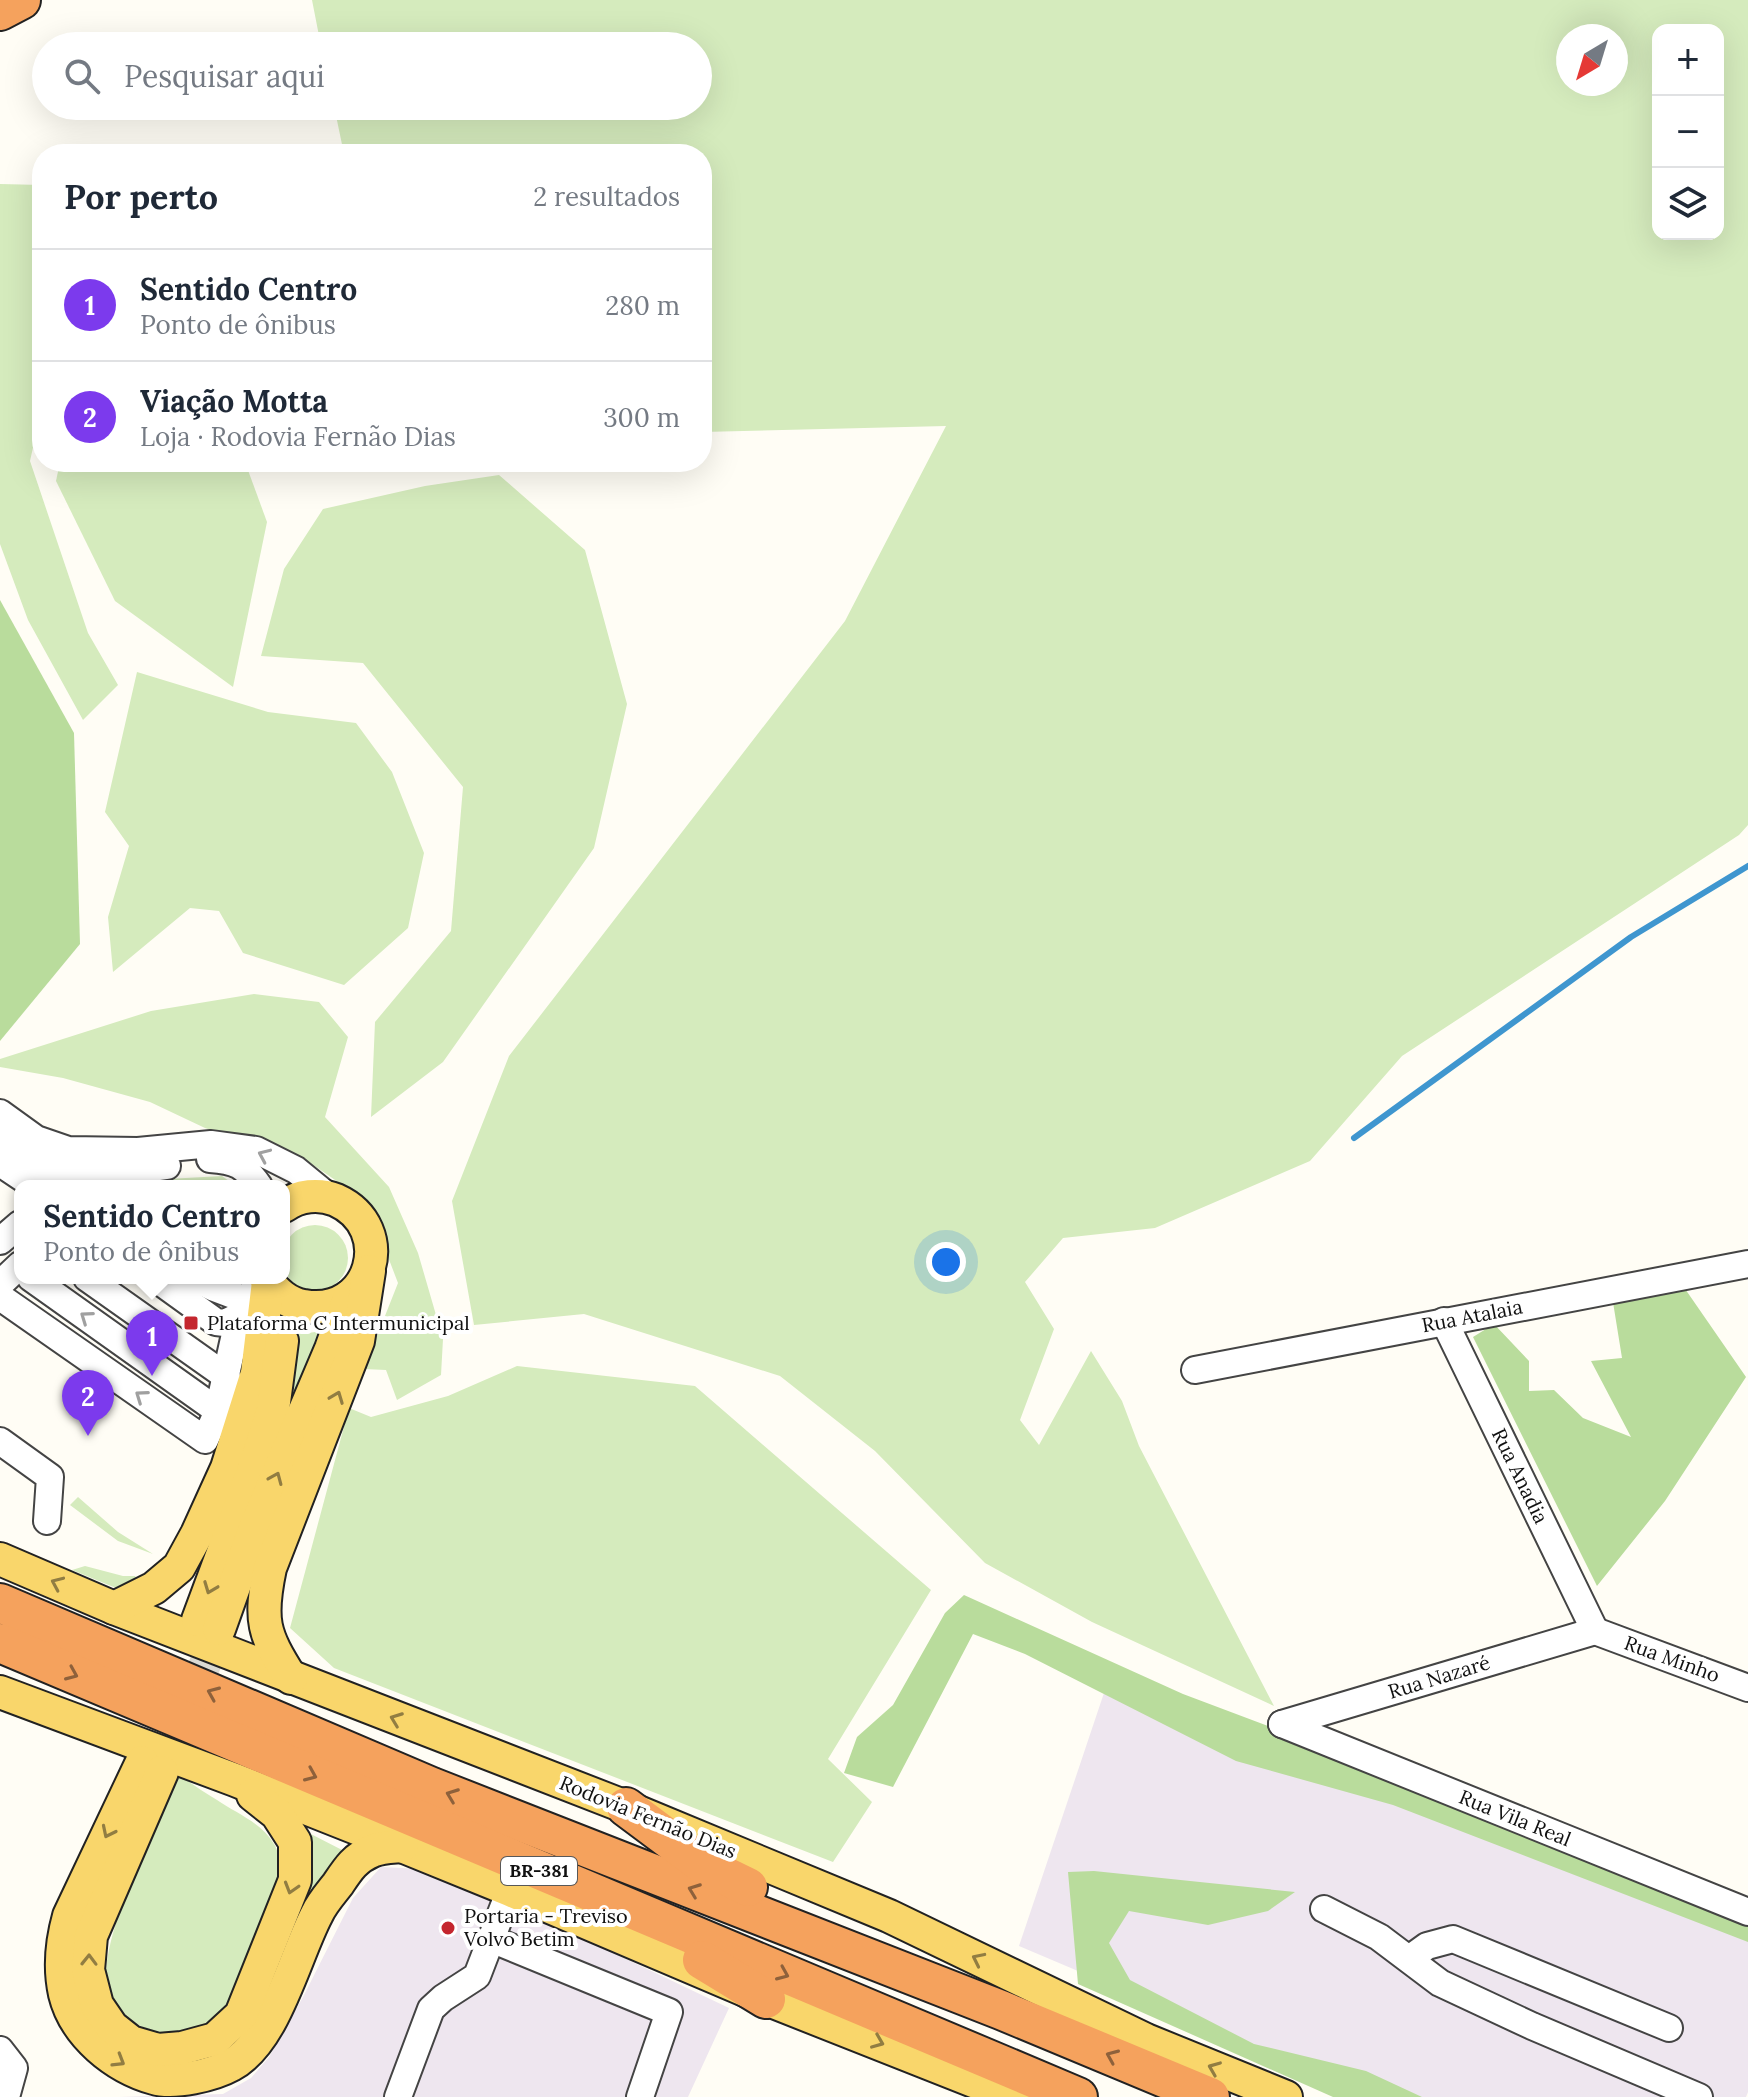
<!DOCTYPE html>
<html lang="pt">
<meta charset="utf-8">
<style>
:root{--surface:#fff;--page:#f6f6f7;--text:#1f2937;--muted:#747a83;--line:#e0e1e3;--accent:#7c3aed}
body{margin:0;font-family:Lora,serif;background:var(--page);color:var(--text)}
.controls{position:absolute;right:24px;top:24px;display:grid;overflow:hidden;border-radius:16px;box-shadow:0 8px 32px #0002}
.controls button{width:72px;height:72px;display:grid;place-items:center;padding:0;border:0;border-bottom:2px solid var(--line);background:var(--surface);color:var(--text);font:40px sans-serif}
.compass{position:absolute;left:1556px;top:24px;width:72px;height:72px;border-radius:50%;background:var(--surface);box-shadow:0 8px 32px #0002;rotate:218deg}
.you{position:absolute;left:946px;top:1262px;width:28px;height:28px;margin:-20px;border:6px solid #fff;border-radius:50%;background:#1a73e8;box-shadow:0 0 0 12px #1a73e833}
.badge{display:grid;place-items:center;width:52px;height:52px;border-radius:50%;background:var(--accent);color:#fff;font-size:26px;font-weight:700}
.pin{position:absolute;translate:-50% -66px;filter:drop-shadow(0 2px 4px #0008)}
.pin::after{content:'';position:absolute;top:42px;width:28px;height:24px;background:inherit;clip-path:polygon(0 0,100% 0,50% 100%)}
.popup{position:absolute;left:14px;top:1180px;width:276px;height:104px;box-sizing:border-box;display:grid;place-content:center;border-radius:16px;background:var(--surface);filter:drop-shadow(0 2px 6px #0005);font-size:26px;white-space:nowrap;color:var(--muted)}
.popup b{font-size:30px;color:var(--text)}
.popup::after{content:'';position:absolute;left:50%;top:100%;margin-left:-16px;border:16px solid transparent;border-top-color:var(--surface)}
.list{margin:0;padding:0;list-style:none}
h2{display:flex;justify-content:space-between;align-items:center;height:104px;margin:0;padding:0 32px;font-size:34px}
h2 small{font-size:26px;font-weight:400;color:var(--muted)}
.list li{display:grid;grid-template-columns:52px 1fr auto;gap:24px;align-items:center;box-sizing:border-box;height:112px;padding:0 32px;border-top:2px solid var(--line)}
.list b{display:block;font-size:30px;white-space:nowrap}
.list p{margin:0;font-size:26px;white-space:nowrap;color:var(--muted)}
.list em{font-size:26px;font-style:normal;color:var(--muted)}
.icon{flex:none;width:44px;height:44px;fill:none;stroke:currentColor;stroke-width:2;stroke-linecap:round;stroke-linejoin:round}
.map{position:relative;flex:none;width:1748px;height:2097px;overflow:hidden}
.search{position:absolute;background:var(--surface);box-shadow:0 8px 32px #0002;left:32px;top:32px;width:680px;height:88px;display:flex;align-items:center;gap:20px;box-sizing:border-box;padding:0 28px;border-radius:44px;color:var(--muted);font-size:30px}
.panel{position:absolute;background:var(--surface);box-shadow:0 8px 32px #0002;left:32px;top:144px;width:680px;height:328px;border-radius:32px}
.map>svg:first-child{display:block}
.industrial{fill:#eee6ef}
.green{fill:#d5ebbd;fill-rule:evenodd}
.forest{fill:#b9dc9c}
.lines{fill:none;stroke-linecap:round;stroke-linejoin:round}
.stream{stroke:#3f96cf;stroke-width:6}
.major-tunnel{stroke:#dbdad3;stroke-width:32;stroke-dasharray:32 16;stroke-linecap:butt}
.minor-casing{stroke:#444;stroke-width:30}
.major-casing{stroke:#222;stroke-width:36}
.highway-casing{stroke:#222;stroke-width:42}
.minor{stroke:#fff;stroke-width:26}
.major{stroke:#f9d66b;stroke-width:32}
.highway{stroke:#f5a25d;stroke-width:38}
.oneway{stroke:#a0a0a0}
.oneway2{stroke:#917d42}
.oneway3{stroke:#8e613b}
.poi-dot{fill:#c4262e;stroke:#fff;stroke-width:3}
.labels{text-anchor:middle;stroke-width:8;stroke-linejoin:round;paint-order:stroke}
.shield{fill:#fff;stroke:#585858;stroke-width:2}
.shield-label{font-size:18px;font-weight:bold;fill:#111}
.street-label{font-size:20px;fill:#111;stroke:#fff}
.poi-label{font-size:20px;fill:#111;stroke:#fff;text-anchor:start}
</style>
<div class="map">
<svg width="1748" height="2097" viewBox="0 0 1748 2097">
<rect width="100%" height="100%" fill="#fffdf5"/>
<g class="industrial">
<polygon points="1108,1681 1748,1926 1748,2092 1746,2097 1375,2097 1019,1946"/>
<polygon points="381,1867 444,1870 578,1936 729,2008 688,2097 119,2097 223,2094 251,2078 269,2057 303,1997 353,1898"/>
</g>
<g class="green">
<path d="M312 0H1748V825L1739 835 1402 1056 1310 1161 1155 1228 1063 1238 1025 1282 1054 1329 1020 1420 1039 1445 1091 1351 1122 1401 1139 1446 1274 1706 1092 1622 985 1563 875 1451 780 1376 584 1314 474 1325 452 1201 509 1056 845 621 946 426 702 432V154H344L334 106H698V46H321ZM1658 30H1718V234H1658ZM1568 36H1616V84H1568Z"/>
<polygon points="0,184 42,185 42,407 30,461 88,633 118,685 83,720 28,620 0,544"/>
<polygon points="60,462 245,462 267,522 233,687 115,601 56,481"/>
<polygon points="499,475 585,550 627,704 594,848 443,1062 371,1117 375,1022 451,931 463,787 363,663 261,656 284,569 323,509 425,486"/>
<polygon points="137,672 268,712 356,723 392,772 424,853 408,928 344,985 243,953 219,911 190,908 113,972 108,917 129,846 105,812"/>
<polygon points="254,994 319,1002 348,1037 325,1117 389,1187 418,1253 443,1339 441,1375 397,1400 386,1370 364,1369 398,1283 367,1202 309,1162 205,1128 150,1102 63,1078 0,1067 0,1059 151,1011"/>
<polygon points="222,1176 236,1186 132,1186 149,1180"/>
<circle cx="315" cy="1258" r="33"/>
<polygon points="291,1327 308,1333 329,1330 282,1435 290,1383"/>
<polygon points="517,1366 695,1386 931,1590 828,1759 872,1802 833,1862 334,1668 290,1628 349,1408 371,1417 448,1396"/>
<polygon points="78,1497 118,1532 153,1554 118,1541 70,1505"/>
<polygon points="85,1566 123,1576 135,1576 138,1581 116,1588 72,1570"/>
<path d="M176 1773C190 1782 203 1792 217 1800 236 1813 262 1823 274 1844 278 1850 280 1861 279 1868 277 1902 239 2001 214 2024 201 2036 167 2039 151 2031 131 2022 116 2013 108 1991 94 1948 158 1818 176 1773Z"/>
<polygon points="305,1831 346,1852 326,1872 302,1907 308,1883"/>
</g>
<g class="forest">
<polygon points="0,600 74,733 80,944 0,1041"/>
<polygon points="1681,1283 1746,1377 1665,1501 1597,1586 1473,1337 1494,1324 1529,1361 1529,1391 1554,1390 1583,1418 1631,1437 1591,1361 1622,1358 1612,1296"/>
<polygon points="964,1595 1183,1694 1454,1796 1748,1912 1748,1942 1393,1805 1236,1761 1025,1654 973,1634 893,1787 844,1773 857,1737 893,1705 945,1613"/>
<polygon points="1094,1871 1295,1892 1268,1911 1208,1925 1129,1911 1109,1943 1130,1980 1254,2044 1366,2071 1422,2097 1333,2097 1078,1984 1068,1872"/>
</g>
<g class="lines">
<polyline class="stream" points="1354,1138 1631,937 1748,866"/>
<polyline class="major-tunnel" points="162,1772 219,1629"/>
<defs>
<g id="minor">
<polyline points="0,1113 36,1139 68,1150 138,1151 211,1144 256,1150 296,1170 329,1197"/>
<polyline points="0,1137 12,1146 38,1160 70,1172 118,1173 167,1166"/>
<path d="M210 1159C237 1161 244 1165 259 1186"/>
<polyline points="0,1163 27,1181 52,1180 73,1172"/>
<polyline points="0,1241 20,1224"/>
<polyline points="31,1278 218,1411"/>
<polyline points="87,1278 227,1377"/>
<polyline points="155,1278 216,1322 225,1323 239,1316"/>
<polyline points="195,1278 212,1287 249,1301"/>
<polyline points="0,1284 20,1265"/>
<polyline points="0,1297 205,1440 218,1411 239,1316 245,1309 259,1278"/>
<polyline points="1444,1321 1595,1631"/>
<polyline points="1195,1370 1748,1264"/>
<polyline points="0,1441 50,1477 47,1521"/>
<polyline points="1595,1631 1748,1688"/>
<polyline points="1282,1724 1748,1912"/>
<polyline points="1282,1724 1595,1631"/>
<polyline points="1324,1909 1379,1937 1440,1983 1532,2026 1699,2097"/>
<polyline points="491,1939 669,2012 640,2097"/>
<polyline points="1409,1959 1427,1946 1453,1939 1669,2028"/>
<polyline points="0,2050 14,2068 6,2097"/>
<polyline points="398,2097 431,2009 443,1998 477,1976 510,1890"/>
</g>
<g id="major">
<path d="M266 1278C274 1292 289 1304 304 1306 372 1318 398 1228 336 1200 319 1193 299 1195 284 1206"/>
<polyline points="0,1559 114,1608 626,1807 889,1916 1146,2040 1286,2097"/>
<polyline points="114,1608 154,1588 179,1567 197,1534 227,1468 257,1373 268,1282"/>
<polyline points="198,1620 253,1472 273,1410 282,1341"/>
<polyline points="219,1629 255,1528 331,1349 350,1296"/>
<path d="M291 1678C263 1634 259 1620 270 1568L358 1341 369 1271"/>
<polyline points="0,1692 235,1780 402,1846 510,1890 766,1999 1014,2097"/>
<path d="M142 1762 69 1916C62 1941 59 1967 65 1994 75 2035 115 2067 154 2078 174 2084 213 2075 231 2065 275 2042 295 1955 317 1914 322 1903 331 1893 338 1884 348 1869 355 1858 372 1851 381 1847 392 1847 402 1846"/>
<polyline points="162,1772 91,1936 88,1970 97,2005 112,2027 131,2042 158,2050 182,2048 215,2039 241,2015 295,1880 295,1842 277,1814 253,1795"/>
</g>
<g id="highway">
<polyline points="0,11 21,0"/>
<polyline points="0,1603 432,1787 1001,2010 1210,2097"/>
<polyline points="0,1643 1078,2097"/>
<polyline points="626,1807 705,1866 748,1887"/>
<polyline points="702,1960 766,1999"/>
</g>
</defs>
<use href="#minor" class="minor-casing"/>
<use href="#major" class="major-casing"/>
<use href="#highway" class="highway-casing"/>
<use href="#minor" class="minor"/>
<use href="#major" class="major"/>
<use href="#highway" class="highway"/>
</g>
<defs><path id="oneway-chevron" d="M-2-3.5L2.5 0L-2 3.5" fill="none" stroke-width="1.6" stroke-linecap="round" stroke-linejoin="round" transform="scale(2)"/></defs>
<g class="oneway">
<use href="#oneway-chevron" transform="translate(264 1155) rotate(-156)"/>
<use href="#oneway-chevron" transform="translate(86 1317) rotate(-145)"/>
<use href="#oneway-chevron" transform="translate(141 1396) rotate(-145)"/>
</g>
<g class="oneway2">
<use href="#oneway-chevron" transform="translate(337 1397) rotate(-69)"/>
<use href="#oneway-chevron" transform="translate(276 1478) rotate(-67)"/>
<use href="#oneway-chevron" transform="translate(57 1583) rotate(-156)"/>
<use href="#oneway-chevron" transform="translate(210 1588) rotate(111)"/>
<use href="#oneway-chevron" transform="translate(396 1719) rotate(-159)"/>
<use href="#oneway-chevron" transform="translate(108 1832) rotate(116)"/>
<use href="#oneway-chevron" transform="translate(291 1888) rotate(107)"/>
<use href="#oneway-chevron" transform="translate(978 1959) rotate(-154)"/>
<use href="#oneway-chevron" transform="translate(89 1960) rotate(-89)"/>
<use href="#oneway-chevron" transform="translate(878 2042) rotate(22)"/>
<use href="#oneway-chevron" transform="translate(119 2061) rotate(31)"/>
<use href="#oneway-chevron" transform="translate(1214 2068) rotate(-158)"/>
</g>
<g class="oneway3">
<use href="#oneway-chevron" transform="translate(72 1674) rotate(23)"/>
<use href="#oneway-chevron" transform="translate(213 1693) rotate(-157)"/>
<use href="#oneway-chevron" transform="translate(311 1775) rotate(23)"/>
<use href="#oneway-chevron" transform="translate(452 1795) rotate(-159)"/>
<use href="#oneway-chevron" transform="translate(694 1890) rotate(-159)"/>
<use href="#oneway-chevron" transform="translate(783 1974) rotate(23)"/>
<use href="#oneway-chevron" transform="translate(1112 2056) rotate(-157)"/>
</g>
<g class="poi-dot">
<rect x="183" y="1315" width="16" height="16" rx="4"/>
<circle cx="448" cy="1928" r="8"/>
</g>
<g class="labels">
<rect class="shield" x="501" y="1857" width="76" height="28" rx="6"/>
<g class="shield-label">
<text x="539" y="1877">BR-381</text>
</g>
<g class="street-label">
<text transform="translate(1472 1316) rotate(-11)" y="7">Rua Atalaia</text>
<text transform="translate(1520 1476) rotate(64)" y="7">Rua Anadia</text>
<text transform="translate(1672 1659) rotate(20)" y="7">Rua Minho</text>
<text transform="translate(1439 1677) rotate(-17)" y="7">Rua Nazaré</text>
<text transform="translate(648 1817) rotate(22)" y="7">Rodovia Fernão Dias</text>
<text transform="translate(1515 1818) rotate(22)" y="7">Rua Vila Real</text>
</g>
<g class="poi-label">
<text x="207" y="1330">Plataforma C Intermunicipal</text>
<text x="464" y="1923">Portaria - Treviso<tspan x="464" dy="23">Volvo Betim</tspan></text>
</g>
</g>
</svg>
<div class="controls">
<button>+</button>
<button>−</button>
<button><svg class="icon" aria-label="layers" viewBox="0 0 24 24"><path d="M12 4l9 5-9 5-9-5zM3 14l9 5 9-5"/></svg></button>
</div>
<svg class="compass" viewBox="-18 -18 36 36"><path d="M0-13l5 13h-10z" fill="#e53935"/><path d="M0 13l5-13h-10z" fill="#747a83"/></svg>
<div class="you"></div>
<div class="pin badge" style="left:152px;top:1376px">1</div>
<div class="popup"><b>Sentido Centro</b>Ponto de ônibus</div>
<div class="pin badge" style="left:88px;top:1436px">2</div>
<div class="search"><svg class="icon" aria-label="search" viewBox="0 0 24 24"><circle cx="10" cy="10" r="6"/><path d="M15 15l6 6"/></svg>Pesquisar aqui</div>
<section class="panel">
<h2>Por perto<small>2 resultados</small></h2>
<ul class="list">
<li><span class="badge">1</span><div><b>Sentido Centro</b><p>Ponto de ônibus</p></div><em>280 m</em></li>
<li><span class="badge">2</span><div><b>Viação Motta</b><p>Loja · Rodovia Fernão Dias</p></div><em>300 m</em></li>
</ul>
</section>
</div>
